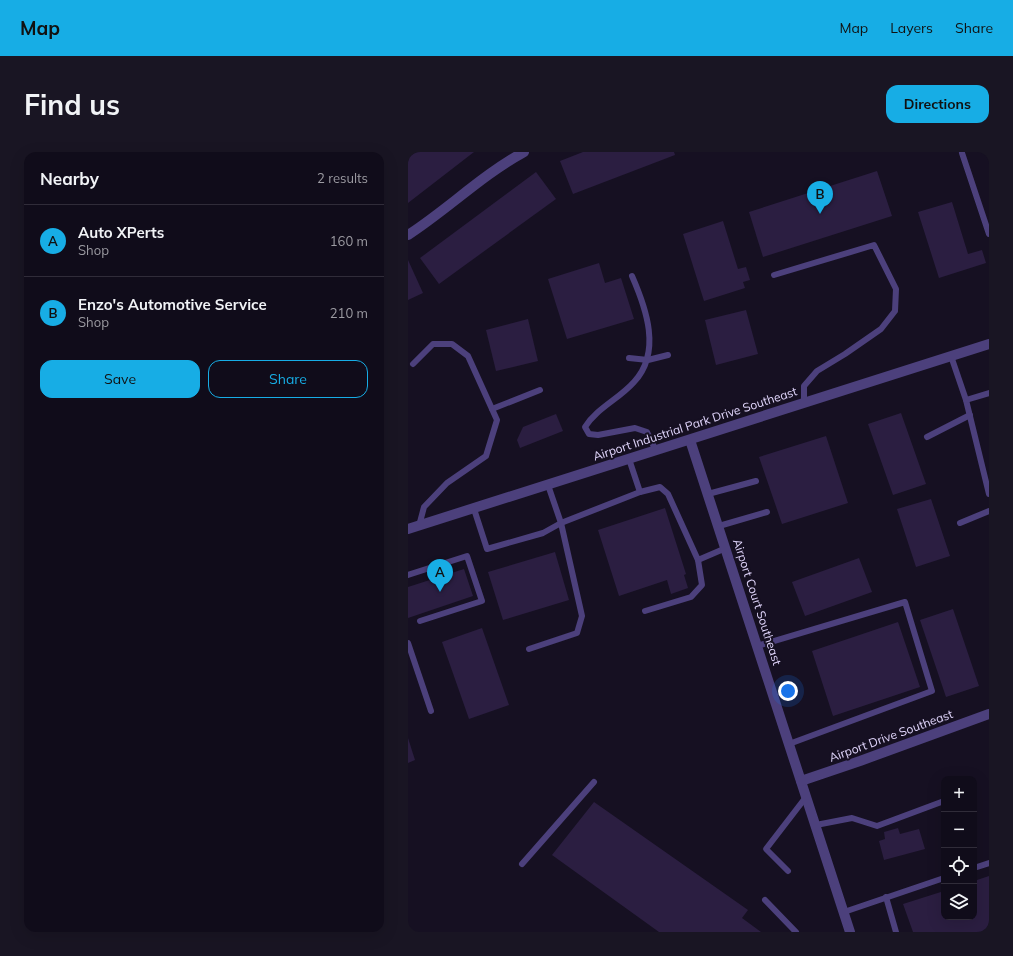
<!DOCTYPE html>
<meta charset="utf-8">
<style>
:root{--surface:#100c1a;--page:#191523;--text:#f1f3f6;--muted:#9c9ba2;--line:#302c39;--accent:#17ade5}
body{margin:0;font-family:Mulish,sans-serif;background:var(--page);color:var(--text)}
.controls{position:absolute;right:12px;bottom:12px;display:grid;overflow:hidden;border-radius:8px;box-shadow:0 4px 16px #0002}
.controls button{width:36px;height:36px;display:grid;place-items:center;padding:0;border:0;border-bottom:1px solid var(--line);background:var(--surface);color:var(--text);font:20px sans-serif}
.you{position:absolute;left:380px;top:539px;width:14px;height:14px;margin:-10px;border:3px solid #fff;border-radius:50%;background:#1a73e8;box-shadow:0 0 0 6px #1a73e833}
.badge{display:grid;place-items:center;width:26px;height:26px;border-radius:50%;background:var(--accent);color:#111;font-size:13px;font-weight:700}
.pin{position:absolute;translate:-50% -33px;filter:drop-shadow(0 1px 2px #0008)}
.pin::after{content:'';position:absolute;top:21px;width:14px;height:12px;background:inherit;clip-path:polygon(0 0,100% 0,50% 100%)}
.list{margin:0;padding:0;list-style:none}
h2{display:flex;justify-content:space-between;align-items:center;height:52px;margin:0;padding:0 16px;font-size:17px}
h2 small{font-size:13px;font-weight:400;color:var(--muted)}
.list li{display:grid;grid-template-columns:26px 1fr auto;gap:12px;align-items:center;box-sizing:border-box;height:72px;padding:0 16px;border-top:1px solid var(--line)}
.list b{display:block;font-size:15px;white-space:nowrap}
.list p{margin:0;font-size:13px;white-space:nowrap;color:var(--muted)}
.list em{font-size:13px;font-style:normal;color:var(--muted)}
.actions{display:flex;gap:8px;padding:12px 16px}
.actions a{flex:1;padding:9px 0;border:1px solid var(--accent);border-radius:12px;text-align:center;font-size:14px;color:var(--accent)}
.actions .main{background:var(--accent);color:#111}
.icon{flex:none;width:22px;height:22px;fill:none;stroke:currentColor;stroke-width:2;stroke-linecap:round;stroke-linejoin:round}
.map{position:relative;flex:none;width:581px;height:780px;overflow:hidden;border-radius:12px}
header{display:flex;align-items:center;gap:24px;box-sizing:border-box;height:56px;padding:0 20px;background:var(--accent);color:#111}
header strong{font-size:19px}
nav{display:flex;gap:22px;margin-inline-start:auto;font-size:14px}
.intro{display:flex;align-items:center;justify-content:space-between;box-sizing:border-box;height:96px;padding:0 24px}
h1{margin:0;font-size:28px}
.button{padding:10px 18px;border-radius:12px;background:var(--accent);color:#111;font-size:14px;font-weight:700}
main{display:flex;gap:24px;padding:0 24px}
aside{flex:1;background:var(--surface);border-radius:12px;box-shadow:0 4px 16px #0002}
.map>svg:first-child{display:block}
.building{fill:#2b1e41}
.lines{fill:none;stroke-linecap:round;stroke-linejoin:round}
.lane{stroke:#4c407c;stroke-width:6}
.street{stroke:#4c407c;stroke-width:10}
.labels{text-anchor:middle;stroke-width:4;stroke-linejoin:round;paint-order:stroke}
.street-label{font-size:12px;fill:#e0d5fb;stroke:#161022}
</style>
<header>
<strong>Map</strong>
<nav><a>Map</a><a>Layers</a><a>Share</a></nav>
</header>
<div class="intro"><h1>Find us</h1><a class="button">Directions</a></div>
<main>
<aside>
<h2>Nearby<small>2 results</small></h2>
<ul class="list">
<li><span class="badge">A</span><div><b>Auto XPerts</b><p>Shop</p></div><em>160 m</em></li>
<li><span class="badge">B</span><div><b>Enzo's Automotive Service</b><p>Shop</p></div><em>210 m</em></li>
</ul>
<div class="actions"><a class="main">Save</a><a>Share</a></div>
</aside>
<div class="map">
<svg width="581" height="780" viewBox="0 0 581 780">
<rect width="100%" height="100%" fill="#161022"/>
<g class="building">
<polygon points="7,0 66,0 0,51 0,6"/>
<polygon points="175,0 266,0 267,3 165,42 152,9"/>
<polygon points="469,19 484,64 355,105 341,60"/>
<polygon points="128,20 148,47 31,132 12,106"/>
<polygon points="544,50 560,102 574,98 578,111 531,126 510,60"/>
<polygon points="315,69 330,117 338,115 342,128 335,130 337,136 296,149 275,82"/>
<polygon points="0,108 15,141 0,148"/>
<polygon points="191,111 197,131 213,126 226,167 159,187 140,127"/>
<polygon points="338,158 350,202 308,213 297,168"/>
<polygon points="120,167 130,209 88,219 78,178"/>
<polygon points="493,261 518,332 485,343 460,272"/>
<polygon points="148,262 155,279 112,296 109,288 115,275"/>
<polygon points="418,284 440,351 374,372 351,305"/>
<polygon points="523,347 542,404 508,415 489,357"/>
<polygon points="257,356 278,422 276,423 280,436 263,442 259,428 211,444 190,378"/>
<polygon points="147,400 161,448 95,468 80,420"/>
<polygon points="451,406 464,440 397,464 384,430"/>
<polygon points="56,417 65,444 0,466 0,435"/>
<polygon points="545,457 571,534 538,545 512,468"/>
<polygon points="490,470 512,535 425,564 404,499"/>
<polygon points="74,476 101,553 61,567 34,490"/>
<polygon points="0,586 7,608 0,611"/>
<polygon points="186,650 340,758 334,766 353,780 251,780 144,703"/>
<polygon points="490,676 492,682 511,677 517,697 476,708 471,689 477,687 476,680"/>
<polygon points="581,724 581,780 505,780 495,752 536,739 536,765 566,765 566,729"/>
</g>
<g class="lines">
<g class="lane">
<polyline points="554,1 581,82"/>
<polyline points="366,123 466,93 488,137 487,159 473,177 437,202 409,219 396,234 396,251"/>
<path d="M224 124C238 156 254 200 226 230 211 247 189 256 177 275L181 282 190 283 227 276 239 280 248 299"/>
<polyline points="543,204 558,248 581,342"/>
<polyline points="221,206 240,208 260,203"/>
<polyline points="5,212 25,192 44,192 60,204 89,268 78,304 39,331 16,355 11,374"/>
<polyline points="558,248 581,241"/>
<polyline points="84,257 132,238"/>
<polyline points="519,285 562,263"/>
<polyline points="221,307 232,340"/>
<polyline points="300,342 348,329"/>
<polyline points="66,357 79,397 135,381 153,371 232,340 252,335 260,342 290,408 318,396"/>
<polyline points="552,371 581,359"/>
<polyline points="311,374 359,360"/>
<polyline points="0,423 59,404 74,449 12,469"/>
<polyline points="237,459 283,445 294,433 290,408"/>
<polyline points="0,491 23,559"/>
<polyline points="349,494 497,450 524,539 381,592"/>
<polyline points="121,497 169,481 174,464 153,371 140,333"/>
<polyline points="408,673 444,666 469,674 536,649"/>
<polyline points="114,712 186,630"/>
<polyline points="566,716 581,711"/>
<polyline points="380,719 358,697 398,645"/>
<polyline points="478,745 488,780"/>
<polyline points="357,748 388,780"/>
<polyline points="436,760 536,726"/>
</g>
<g class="street">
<path d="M0 83C40 57 74 23 116 0"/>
<polyline points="282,288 442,780"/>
<polyline points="0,377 581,192"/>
<polyline points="393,629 452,609 581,562"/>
</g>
</g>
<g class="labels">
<g class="street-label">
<text transform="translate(287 272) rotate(-18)" y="4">Airport Industrial Park Drive Southeast</text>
<text transform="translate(349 450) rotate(72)" y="4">Airport Court Southeast</text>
<text transform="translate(483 584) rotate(-20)" y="4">Airport Drive Southeast</text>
</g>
</g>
</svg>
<div class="controls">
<button>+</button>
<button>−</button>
<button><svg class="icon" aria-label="locate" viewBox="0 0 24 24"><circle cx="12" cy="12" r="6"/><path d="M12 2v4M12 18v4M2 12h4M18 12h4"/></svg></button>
<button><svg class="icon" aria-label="layers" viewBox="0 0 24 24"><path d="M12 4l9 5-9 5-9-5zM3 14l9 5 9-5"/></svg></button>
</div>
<div class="you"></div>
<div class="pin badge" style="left:32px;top:440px">A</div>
<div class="pin badge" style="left:412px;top:62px">B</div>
</div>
</main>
